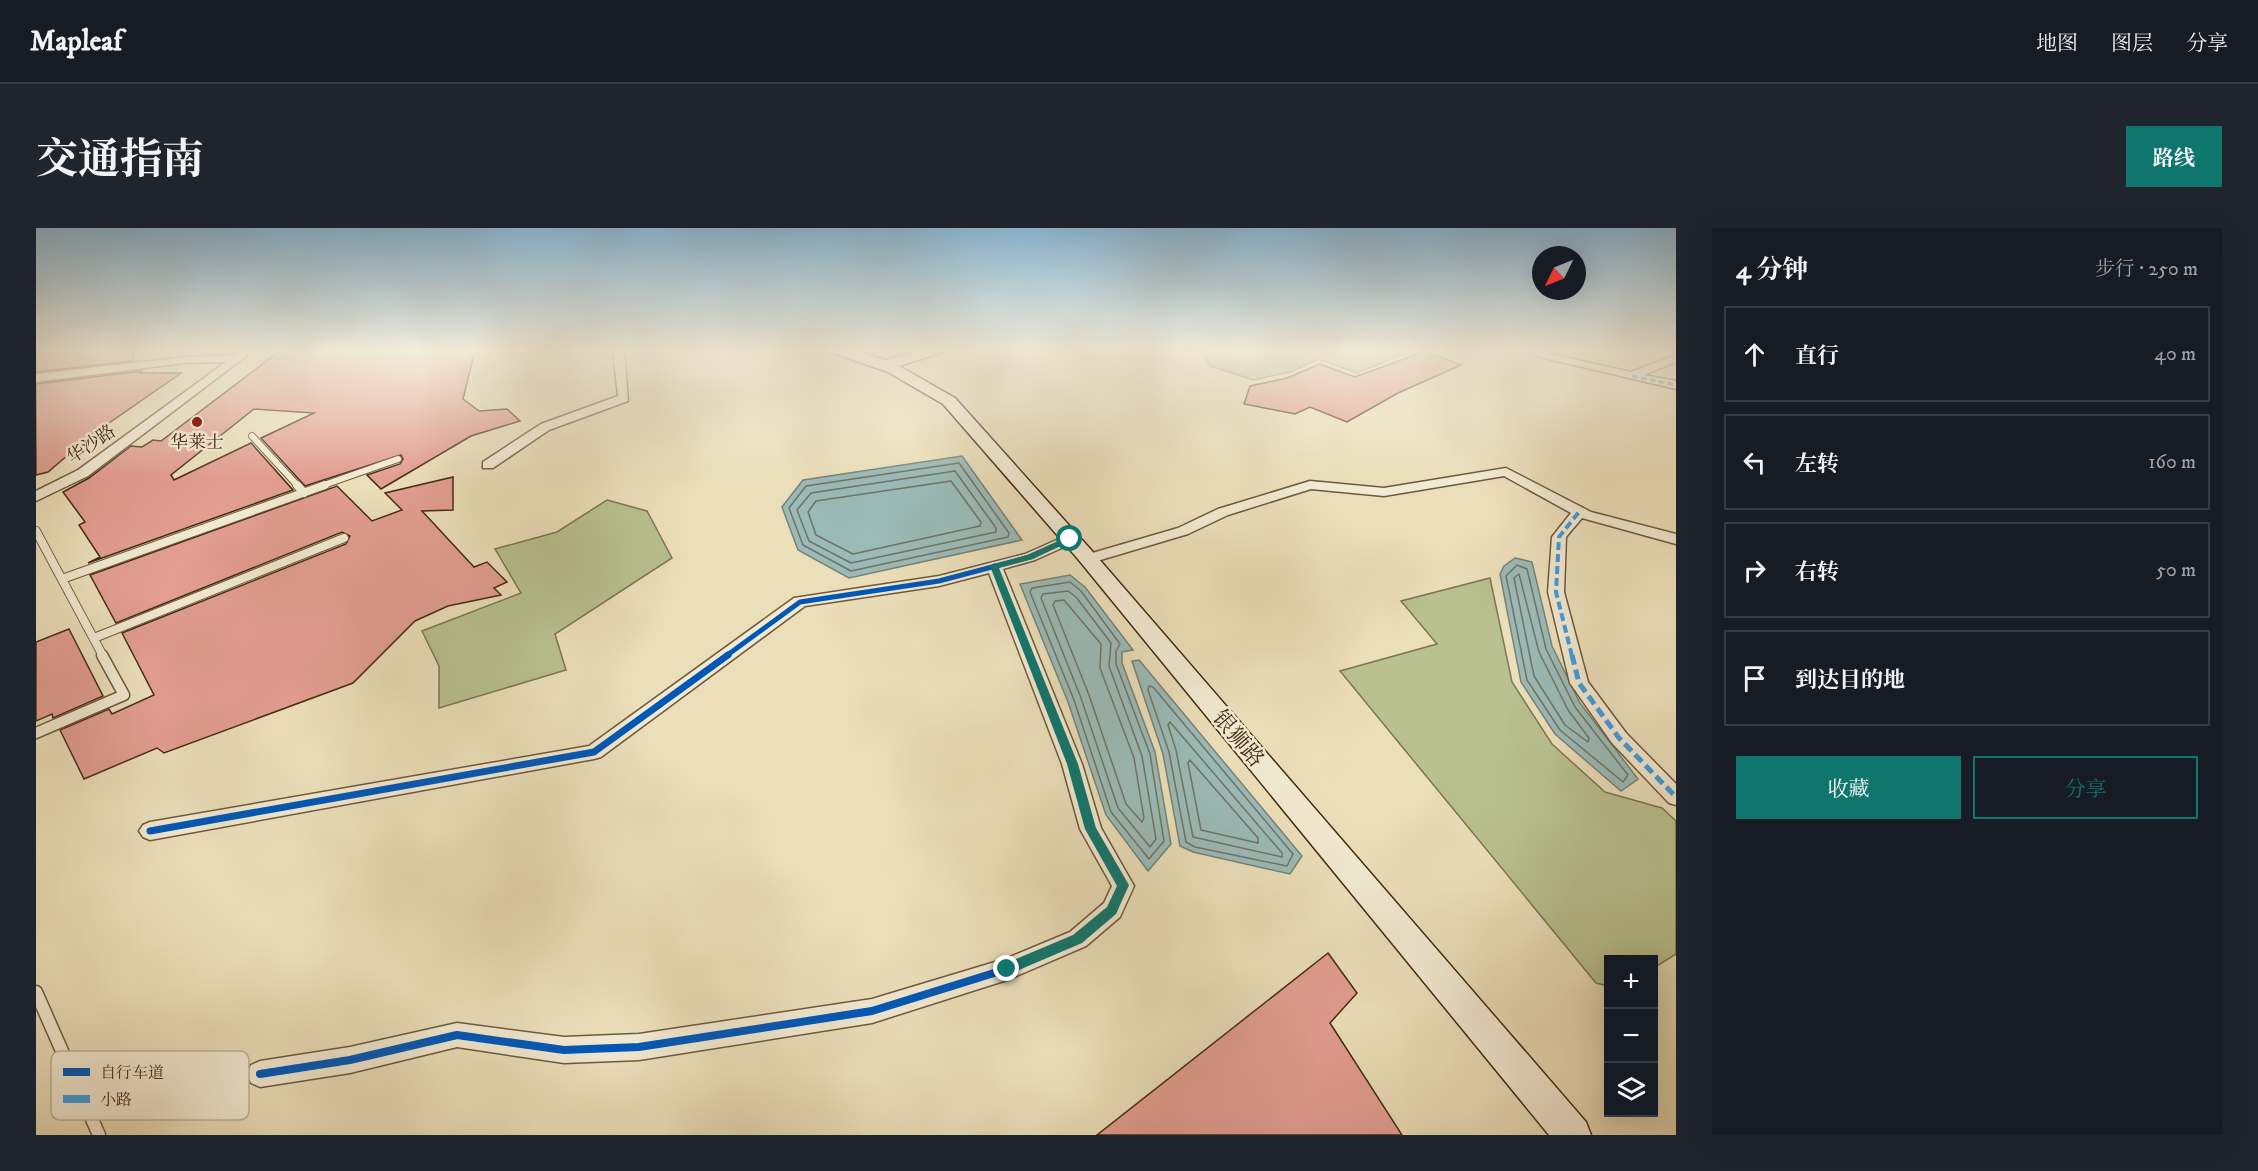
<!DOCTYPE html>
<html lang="zh">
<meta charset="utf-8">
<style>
:root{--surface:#171b24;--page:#20242c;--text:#f1f3f6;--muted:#9ea1a6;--line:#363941;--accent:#0f766e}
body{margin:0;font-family:"IM FELL DW Pica","Noto Serif SC",serif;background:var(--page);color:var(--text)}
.controls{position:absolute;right:18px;bottom:18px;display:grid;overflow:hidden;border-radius:0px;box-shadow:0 6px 24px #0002}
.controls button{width:54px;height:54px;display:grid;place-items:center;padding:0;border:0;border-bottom:2px solid var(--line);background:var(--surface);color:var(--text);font:30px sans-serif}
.compass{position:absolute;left:1496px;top:18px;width:54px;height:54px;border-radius:50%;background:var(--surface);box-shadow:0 6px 24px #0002;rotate:227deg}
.stop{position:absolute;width:18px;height:18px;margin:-14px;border:4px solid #0f766e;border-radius:50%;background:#fff}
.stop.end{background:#0f766e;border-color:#fff;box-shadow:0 2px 6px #0008}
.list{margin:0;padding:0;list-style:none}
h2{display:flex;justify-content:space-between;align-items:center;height:78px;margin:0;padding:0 24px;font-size:26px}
h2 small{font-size:20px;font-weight:400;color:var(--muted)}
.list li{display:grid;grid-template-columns:39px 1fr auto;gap:18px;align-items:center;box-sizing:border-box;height:96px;margin:0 12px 12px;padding:0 12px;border:2px solid var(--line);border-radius:0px}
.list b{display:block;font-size:22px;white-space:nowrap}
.list em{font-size:20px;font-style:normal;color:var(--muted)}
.actions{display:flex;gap:12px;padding:18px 24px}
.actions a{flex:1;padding:14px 0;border:2px solid var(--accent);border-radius:0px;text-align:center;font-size:21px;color:var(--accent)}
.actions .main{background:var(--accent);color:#fff}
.icon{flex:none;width:33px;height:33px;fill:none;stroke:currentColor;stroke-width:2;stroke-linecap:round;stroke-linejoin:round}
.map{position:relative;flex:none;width:1640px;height:907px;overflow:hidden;border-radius:0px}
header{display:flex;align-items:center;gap:36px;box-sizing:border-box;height:84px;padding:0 30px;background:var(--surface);border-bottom:2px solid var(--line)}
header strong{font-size:28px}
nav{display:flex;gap:33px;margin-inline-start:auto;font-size:21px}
.intro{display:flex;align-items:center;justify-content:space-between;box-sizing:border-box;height:144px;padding:0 36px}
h1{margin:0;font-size:42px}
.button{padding:15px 27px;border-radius:0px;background:var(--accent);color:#fff;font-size:21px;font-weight:700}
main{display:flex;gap:36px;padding:0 36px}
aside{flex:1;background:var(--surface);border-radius:0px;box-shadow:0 6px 24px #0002}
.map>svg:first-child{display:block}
.green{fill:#b8c18f;stroke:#7e7650;stroke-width:1.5}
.water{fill:#9bbbb8;stroke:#788276;stroke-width:1.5}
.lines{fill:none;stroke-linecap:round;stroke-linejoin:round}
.shore{stroke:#707465;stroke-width:1.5}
.building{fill:#e39e92;stroke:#442c12;stroke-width:1.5}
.service-far3-casing{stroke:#6e593c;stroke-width:8}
.service-far2-casing{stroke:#6e593c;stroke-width:10}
.service-far1-casing{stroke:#6e593c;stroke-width:13}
.service-casing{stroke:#6e593c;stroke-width:15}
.minor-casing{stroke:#6e593c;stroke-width:3}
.secondary-casing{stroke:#442c12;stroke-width:3}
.service-far3{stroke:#f2ead2;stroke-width:6}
.service-far2{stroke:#f2ead2;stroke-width:8}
.service-far1{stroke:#f2ead2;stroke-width:10}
.service{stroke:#f2ead2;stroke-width:12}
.minor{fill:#f2ead2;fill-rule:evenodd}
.secondary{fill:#f2ead2;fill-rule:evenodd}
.quiet-far2{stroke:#409cde;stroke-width:3;stroke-dasharray:6 3;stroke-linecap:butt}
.quiet-far1{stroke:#409cde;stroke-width:4;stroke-dasharray:8 4;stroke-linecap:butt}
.quiet{stroke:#409cde;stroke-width:5;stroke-dasharray:10 5;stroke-linecap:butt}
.cycleway-far2-casing{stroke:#f2ead2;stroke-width:8}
.cycleway-far1-casing{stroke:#f2ead2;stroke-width:10}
.cycleway-casing{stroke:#f2ead2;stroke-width:12}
.cycleway-far2{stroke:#0057b8;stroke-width:5}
.cycleway-far1{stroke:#0057b8;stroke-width:7}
.cycleway{stroke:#0057b8;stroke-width:8}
.route{fill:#0f766e}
.poi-dot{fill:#8f2418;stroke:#f2ead2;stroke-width:2}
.labels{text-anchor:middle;stroke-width:5;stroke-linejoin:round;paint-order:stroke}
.far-poi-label{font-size:18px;fill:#442c12;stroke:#f2ead2}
.far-street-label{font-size:18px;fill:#442c12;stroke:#f2ead2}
.street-label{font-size:22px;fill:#442c12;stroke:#f2ead2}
.key{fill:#f2ead2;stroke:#beb198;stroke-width:1.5}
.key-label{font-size:16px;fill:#442c12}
</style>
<header>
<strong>Mapleaf</strong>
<nav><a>地图</a><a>图层</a><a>分享</a></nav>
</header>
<div class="intro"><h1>交通指南</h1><a class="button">路线</a></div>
<main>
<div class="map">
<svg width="1640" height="907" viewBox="0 0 1640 907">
<rect width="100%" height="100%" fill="#ebdfba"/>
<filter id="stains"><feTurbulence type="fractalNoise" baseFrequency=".00333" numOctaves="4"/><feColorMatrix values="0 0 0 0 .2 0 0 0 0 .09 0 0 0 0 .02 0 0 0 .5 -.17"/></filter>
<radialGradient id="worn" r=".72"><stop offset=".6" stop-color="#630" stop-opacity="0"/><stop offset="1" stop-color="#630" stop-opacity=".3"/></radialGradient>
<g class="green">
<polygon points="1162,122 1378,122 1321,145 1282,131 1254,144 1217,152 1175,138"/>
<polygon points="571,272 611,283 636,330 519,406 530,442 403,480 403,438 386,403 485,365 459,321 521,304"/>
<polygon points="1454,350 1476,454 1516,516 1569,564 1626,580 1640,593 1640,726 1618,740 1618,732 1572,732 1572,758 1560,755 1304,443 1401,416 1365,373"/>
</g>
<g class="water">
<polygon points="926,228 986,312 813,350 762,322 746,279 767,252"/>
<polygon points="1479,330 1496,334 1516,418 1544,475 1602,551 1585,563 1519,506 1485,454 1464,346 1468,338"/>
<polygon points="1034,347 1049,359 1097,422 1086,424 1086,435 1119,524 1135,616 1112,643 1070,587 1032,474 984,356"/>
<polygon points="1103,432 1266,628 1254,646 1157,624 1144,618 1127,526 1096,433"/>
</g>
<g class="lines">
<g class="shore">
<polygon points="923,235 973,305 972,309 815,343 767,317 753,280 770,258"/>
<polygon points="919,243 960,300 960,304 815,335 773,313 761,282 775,265"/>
<polygon points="915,253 945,294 944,298 817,326 780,307 772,284 780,273"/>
<polygon points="1481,337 1491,341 1510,421 1539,479 1592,547 1587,554 1524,502 1491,452 1470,348"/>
<polygon points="1483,346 1503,424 1532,482 1553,510 1552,514 1529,497 1498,448 1478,350"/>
<polygon points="1034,354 1045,363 1084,416 1080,423 1080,436 1114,526 1128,613 1113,631 1075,584 1038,472 994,364 996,360"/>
<polygon points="1032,363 1040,369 1075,415 1073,438 1106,528 1120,611 1114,619 1082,580 1045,470 1005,370 1007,366"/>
<polygon points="1028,372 1065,416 1064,440 1098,530 1108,590 1106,594 1090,576 1053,467 1017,377 1019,373"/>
<polygon points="1113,458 1117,459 1257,626 1251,638 1159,619 1150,614 1133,524 1112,462"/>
<polygon points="1134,494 1246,625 1246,629 1157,609 1140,522 1132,497"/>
<polygon points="1154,532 1222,610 1222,615 1165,602 1152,535"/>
</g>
</g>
<g class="building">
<polygon points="0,122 97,122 97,133 0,144"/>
<polygon points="245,122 439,122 427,171 443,183 471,181 484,193 435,208 345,261 331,247 364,236 367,231 365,227 269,258 225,210 278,185 218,181 135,247 138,252 215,215 257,262 52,335 64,329 43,297 49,294 27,264 53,250 95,218 106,219 117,212 125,213"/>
<polygon points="1390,123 1425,137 1362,165 1311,194 1274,179 1259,186 1208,176 1214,158 1251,150 1284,136 1319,149"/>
<polygon points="106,143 104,145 145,145 53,209 12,244 0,247 0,156"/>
<polygon points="417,249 417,282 386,283 438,339 451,334 471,354 458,360 465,367 412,378 379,393 317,455 128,525 121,520 48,551 24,502 73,481 76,486 118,467 86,405 310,316 314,308 306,304 80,395 54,347 301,258 336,293 366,282 349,265"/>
<polygon points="33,401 67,468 17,490 16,486 0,493 0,414"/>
<polygon points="1292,725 1321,765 1294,795 1366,907 1061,907"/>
</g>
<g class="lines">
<defs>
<g id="service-far3">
<polyline points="216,208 262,258"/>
<polyline points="285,258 362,231"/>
</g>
<g id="service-far2">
<polyline points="261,257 268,265"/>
<polyline points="0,303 67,428"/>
<polyline points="26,351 289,257"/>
<polyline points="58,410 308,310"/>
</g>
<polyline id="service-far1" points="0,505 88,467 66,427"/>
<polyline id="service" points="0,764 63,907"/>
<g id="minor">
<polygon points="205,122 218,122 52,248 0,273 0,263 42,242 190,134 148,135 0,154 0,146 148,129 199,127"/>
<polygon points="577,122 588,122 592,173 513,202 457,240 447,240 447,234 505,196 582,168"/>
<polygon points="1474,122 1496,122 1595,144 1640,127 1640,134 1608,147 1640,153 1640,161"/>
<polygon points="1470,240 1555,284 1640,306 1640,316 1546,290 1530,309 1528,364 1552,454 1590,505 1640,556 1640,577 1633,575 1576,515 1534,455 1512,364 1516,309 1535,285 1468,248 1348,268 1275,261 1192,287 1152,306 1051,336 1043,331 1046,328 1142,300 1182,281 1274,253 1348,260"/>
<polygon points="1034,306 1042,311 1039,314 999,332 967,341 1046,536 1065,600 1098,658 1084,689 1050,718 971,752 836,795 603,832 528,835 421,819 314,845 224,859 215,855 211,846 215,837 224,833 314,819 421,795 528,809 603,806 836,771 969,731 1034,704 1068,675 1076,658 1044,601 1026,536 953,345 903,358 769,378 565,529 558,531 114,612 107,609 103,603 107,597 114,594 553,518 758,370 903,348 989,326"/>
</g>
<polygon id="secondary" points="788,122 817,122 849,132 888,122 914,122 863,138 919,170 1056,323 1550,894 1555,907 1513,907 1042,331 907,176 852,144"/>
</defs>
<use href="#service-far3" class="service-far3-casing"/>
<use href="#service-far2" class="service-far2-casing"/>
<use href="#service-far1" class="service-far1-casing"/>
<use href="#service" class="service-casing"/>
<use href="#minor" class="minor-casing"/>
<use href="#secondary" class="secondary-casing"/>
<use href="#service-far3" class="service-far3"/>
<use href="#service-far2" class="service-far2"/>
<use href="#service-far1" class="service-far1"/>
<use href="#service" class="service"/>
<use href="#minor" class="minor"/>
<use href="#secondary" class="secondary"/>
<polyline class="quiet-far2" points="1596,148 1640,157"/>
<polyline class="quiet-far1" points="1536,428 1520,364 1523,309 1543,284"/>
<polyline class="quiet" points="1536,427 1543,455 1583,510 1640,569"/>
<defs>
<g id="cycleway-far2">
<polyline points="958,338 994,428"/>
<polyline points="690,428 764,374 903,353 994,329 1034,311"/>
</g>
<g id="cycleway-far1">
<polyline points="993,427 1036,536 1055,601 1077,641"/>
<polyline points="114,603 558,524 692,427"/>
</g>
<polyline id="cycleway" points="224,846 314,832 421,807 528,822 603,819 836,783 971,741 1042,711 1076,682 1087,658 1077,639"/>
</defs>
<use href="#cycleway-far2" class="cycleway-far2-casing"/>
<use href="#cycleway-far1" class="cycleway-far1-casing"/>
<use href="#cycleway" class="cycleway-casing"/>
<use href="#cycleway-far2" class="cycleway-far2"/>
<use href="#cycleway-far1" class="cycleway-far1"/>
<use href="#cycleway" class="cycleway"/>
</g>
<linearGradient id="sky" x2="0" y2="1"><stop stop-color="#89b7d5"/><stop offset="0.49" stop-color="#f6f1e0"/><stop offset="1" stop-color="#f6f1e0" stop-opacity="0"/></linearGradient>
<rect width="1640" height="249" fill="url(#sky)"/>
<polygon class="route" points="1031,309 1038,311 997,331 963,340 1042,536 1060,600 1093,657 1080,686 1046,715 971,747 964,741 966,737 1037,707 1071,679 1081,658 1049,601 1031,536 954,338 991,327"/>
<circle class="poi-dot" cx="161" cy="194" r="6"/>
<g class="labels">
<g class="far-poi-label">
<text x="161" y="220">华莱士</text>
</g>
<g class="far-street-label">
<text transform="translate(55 216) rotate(-34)" y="6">华沙路</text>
</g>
<g class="street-label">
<text transform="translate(1203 510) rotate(50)" y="8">银狮路</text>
</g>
</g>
<rect x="15" y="823" width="198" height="69" rx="9" class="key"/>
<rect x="27" y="840" width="27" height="8" fill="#0057b8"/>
<rect x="27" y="867" width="27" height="8" fill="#409cde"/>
<g class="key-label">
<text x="64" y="850">自行车道</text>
<text x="64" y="877">小路</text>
</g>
<rect width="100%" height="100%" filter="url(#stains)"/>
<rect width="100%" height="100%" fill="url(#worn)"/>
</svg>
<div class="controls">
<button>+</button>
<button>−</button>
<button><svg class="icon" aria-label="layers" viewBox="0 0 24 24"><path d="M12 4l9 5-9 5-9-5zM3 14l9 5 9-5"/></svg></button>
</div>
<svg class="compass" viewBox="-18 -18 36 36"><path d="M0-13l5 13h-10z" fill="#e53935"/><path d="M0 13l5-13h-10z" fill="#9ea1a6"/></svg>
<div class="stop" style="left:1034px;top:311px"></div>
<div class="stop end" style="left:971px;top:741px"></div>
</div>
<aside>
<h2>4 分钟<small>步行 · 250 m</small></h2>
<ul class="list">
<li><svg class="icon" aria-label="ahead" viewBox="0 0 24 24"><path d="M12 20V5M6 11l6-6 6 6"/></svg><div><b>直行</b></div><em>40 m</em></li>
<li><svg class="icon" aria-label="left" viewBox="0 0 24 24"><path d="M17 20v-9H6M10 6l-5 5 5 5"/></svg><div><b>左转</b></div><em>160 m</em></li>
<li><svg class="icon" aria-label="right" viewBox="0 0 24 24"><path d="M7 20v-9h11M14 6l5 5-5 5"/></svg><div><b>右转</b></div><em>50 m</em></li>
<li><svg class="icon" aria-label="arrive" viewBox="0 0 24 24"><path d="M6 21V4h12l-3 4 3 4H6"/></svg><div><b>到达目的地</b></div></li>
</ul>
<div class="actions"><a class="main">收藏</a><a>分享</a></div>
</aside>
</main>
